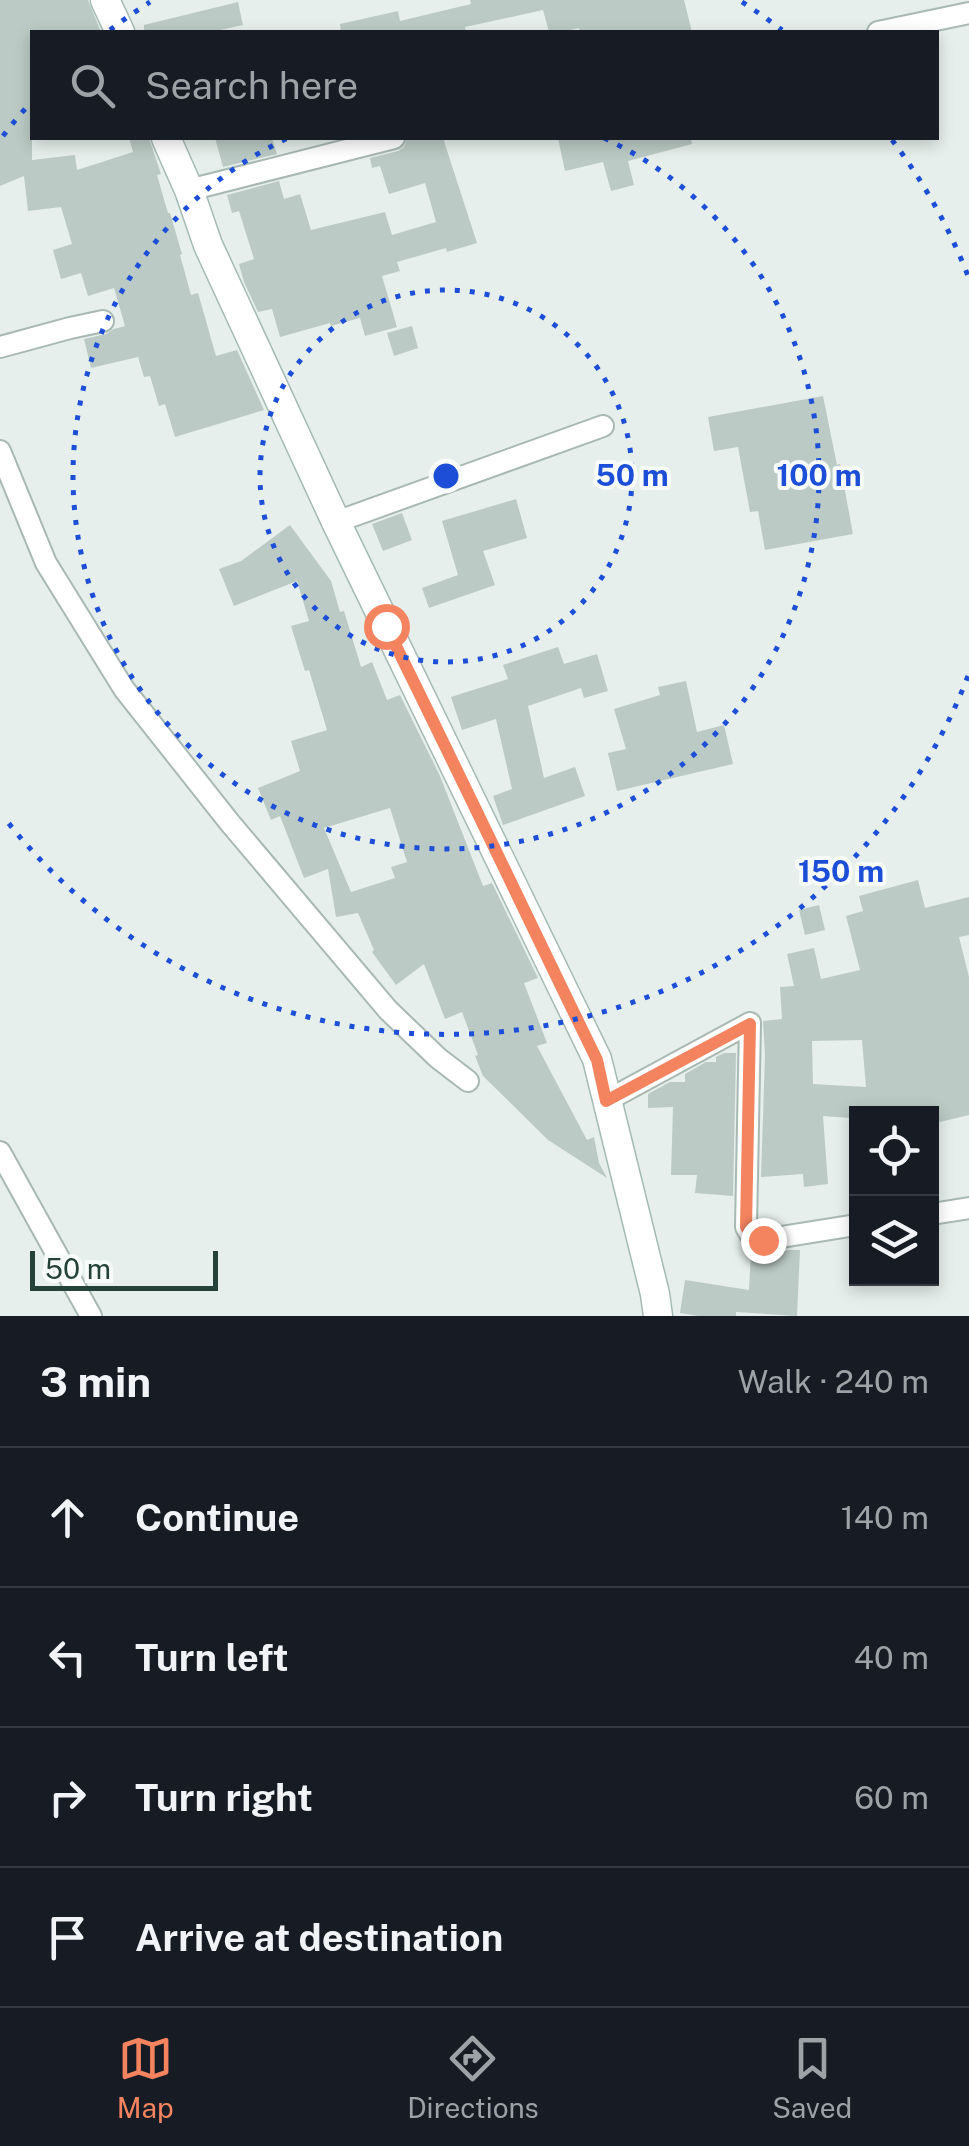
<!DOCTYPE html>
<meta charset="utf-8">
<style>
:root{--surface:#171b24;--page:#242831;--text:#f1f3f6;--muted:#9ea1a6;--line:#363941;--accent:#f4845f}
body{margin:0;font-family:"Public Sans",sans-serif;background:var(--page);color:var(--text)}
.controls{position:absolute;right:30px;bottom:30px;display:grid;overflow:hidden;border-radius:0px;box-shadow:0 5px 15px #0003}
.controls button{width:90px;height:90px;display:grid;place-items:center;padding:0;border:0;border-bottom:2px solid var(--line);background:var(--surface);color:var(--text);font:50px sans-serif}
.scale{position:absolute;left:30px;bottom:25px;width:188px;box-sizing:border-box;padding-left:10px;border:5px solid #24423a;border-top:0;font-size:28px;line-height:35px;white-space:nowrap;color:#24423a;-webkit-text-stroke:8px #f7fbf9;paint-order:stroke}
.stop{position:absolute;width:30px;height:30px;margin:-22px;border:8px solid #f4845f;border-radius:50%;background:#fff}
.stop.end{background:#f4845f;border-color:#fff;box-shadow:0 2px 10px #0008}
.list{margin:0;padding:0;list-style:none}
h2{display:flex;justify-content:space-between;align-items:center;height:130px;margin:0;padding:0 40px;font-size:42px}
h2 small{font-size:32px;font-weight:400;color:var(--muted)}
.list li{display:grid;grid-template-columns:65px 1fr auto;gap:30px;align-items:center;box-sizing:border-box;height:140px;padding:0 40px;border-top:2px solid var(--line)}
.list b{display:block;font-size:38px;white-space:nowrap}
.list em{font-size:32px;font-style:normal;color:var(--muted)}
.icon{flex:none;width:55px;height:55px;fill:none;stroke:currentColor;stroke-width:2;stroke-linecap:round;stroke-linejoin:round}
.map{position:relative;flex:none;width:969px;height:1316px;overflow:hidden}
.search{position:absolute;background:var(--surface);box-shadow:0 5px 15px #0003;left:30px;right:30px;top:30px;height:110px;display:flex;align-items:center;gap:25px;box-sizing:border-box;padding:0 35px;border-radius:0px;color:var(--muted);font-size:38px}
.sheet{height:690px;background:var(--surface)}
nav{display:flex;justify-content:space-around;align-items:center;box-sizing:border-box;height:140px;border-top:2px solid var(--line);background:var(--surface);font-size:28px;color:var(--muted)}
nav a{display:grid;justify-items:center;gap:5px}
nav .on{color:var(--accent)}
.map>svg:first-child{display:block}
.building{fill:#bbcac4;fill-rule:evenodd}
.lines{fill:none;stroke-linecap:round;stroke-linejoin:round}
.street-casing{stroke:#a8b8b2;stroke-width:24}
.secondary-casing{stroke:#a4bbb3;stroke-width:31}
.street{stroke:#fff;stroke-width:20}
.secondary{stroke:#fff;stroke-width:28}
.route{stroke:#f4845f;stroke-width:12}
.ring{fill:none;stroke:#1d4ed8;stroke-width:5;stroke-dasharray:5 10}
.centre{fill:#1d4ed8;stroke:#f7fbf9;stroke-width:5}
.ring-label{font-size:30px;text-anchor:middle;font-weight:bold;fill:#1d4ed8;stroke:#f7fbf9;stroke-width:8;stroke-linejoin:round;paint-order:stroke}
</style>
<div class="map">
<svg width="969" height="1316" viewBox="0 0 969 1316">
<rect width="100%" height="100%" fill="#e6efeb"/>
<g class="building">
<polygon points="0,0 88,0 101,32 32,32 32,160 75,155 77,170 133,152 129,138 149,138 161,174 157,175 168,213 170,213 182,254 180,255 191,295 198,293 216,356 237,350 264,410 175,437 165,404 159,406 150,376 144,377 138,357 91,368 84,339 106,334 114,329 125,326 114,288 88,296 81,273 61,279 53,250 72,244 61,207 28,211 24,176 0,186"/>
<polygon points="470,0 684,0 692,32 580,32 579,28 561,32 549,32 543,10 465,27 466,32 341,32 340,24 398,11 400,21 471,4"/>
<polygon points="238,2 243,25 211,32 144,32 144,25"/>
<polygon points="215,138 272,138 277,154 223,167"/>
<polygon points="407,138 443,138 477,243 447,252 446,248 397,262 400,271 382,276 397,327 365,336 360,318 331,326 330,323 280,337 272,309 258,312 244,282 239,264 254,259 239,211 232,213 227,195 279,181 284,199 300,194 311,230 385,212 392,235 436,222 425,183 389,194 380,166 372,168 370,158 398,151 404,147"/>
<polygon points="558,138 691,138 692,144 628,161 634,185 611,191 603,162 565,171"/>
<polygon points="412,326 418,348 394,356 387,333"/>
<polygon points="823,396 837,465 840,464 853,534 765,550 758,511 750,512 738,447 714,451 708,417"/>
<polygon points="516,499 527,538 483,551 495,585 429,608 422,588 458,575 442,521"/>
<polygon points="402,513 412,540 383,551 372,524"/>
<path d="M290 525 331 581 340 612 344 611 361 667 372 662 387 700 400 695 440 776 483 886 492 883 538 978 524 983 547 1043 537 1046 587 1140 594 1137 599 1163 607 1178 548 1140 483 1076 475 1056 478 1055 462 1012 445 1019 424 964 396 985 372 952 374 950 358 913 336 917 328 869 304 878 280 816 271 820 258 788 300 771 291 741 327 730 309 670 305 671 291 626 309 621 297 581 234 606 219 569 241 561ZM390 808 407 862 391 867 395 878 351 892 324 828Z"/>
<polygon points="558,647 564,664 597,654 608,691 584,698 581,688 528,706 544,778 575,767 585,796 503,825 493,796 512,789 496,719 462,730 451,697 508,679 503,665"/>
<polygon points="686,681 697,732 724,725 733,764 617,791 608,753 626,749 614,709 660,695 658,687"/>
<path d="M918 880 925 908 969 897V935L959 937 969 977V1115L932 1124V1114H852L851 1118 823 1116 828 1184 804 1187 803 1174 761 1177 765 1054 763 1021 782 1019 780 987 794 986 787 954 814 948 821 979 860 970 846 916 863 911 859 896ZM862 1040 866 1087 813 1084 812 1041Z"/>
<polygon points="819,905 825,930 805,935 799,910"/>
<polygon points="724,1053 736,1053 733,1196 695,1193 697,1175 671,1175 673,1107 648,1108 648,1094 670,1082 685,1082 685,1074 706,1062 716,1062 716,1057"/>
<polygon points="790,1250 800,1250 797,1316 736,1312 736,1316 698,1316 680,1313 685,1280 749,1290 751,1251 764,1254"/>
</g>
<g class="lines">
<defs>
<g id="street">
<polyline points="878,32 969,13"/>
<polyline points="189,190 394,138"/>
<polyline points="0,347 70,328 103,321"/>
<polyline points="0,451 46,563 124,689 230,823 388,1010 438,1058 468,1081"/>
<polyline points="336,522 603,426"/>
<polyline points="606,1101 750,1023 746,1227 752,1237 763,1240 856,1225"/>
<polyline points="0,1152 91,1316"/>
<polyline points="932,1214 969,1208"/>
</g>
<g id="secondary">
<polyline points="105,0 120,32"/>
<polyline points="166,138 189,190 208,245 336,522 597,1059 655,1294 658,1316"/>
</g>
</defs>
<use href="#street" class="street-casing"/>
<use href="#secondary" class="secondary-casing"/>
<use href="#street" class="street"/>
<use href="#secondary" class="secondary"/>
</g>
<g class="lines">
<path class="route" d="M386 626C458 770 526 915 597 1060L606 1101 750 1024 746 1227 752 1237 763 1240"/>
</g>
<g class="ring">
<circle cx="446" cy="476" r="186"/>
<path d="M604 138A373 373 0 1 1 288 138"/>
<path d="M968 676A559 559 0 0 1 3 816M3 136A559 559 0 0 1 31 102M110 30A559 559 0 0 1 150 2M742 2A559 559 0 0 1 782 30M892 140A559 559 0 0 1 968 276"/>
</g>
<circle cx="446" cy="476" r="15" class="centre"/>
<g class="ring-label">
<text x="632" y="486">50 m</text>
<text x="819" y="486">100 m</text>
<text x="841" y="882">150 m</text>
</g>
</svg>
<div class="controls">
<button><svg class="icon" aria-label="locate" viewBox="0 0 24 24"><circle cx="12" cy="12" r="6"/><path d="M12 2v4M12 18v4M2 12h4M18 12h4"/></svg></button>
<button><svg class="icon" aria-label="layers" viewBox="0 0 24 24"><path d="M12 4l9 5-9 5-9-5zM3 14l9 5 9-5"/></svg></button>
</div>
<div class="scale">50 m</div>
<div class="stop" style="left:386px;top:626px"></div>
<div class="stop end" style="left:763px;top:1240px"></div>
<div class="search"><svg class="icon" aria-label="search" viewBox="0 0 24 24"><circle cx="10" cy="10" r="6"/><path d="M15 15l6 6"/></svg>Search here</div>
</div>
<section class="sheet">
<h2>3 min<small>Walk · 240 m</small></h2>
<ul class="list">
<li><svg class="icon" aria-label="ahead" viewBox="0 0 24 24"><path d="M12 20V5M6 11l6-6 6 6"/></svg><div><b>Continue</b></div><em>140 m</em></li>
<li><svg class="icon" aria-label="left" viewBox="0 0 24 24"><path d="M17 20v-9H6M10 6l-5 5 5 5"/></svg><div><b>Turn left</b></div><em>40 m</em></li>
<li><svg class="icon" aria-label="right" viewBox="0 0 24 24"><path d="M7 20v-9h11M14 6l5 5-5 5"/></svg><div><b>Turn right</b></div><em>60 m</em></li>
<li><svg class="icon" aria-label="arrive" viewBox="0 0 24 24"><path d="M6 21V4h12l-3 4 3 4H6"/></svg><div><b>Arrive at destination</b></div></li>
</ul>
</section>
<nav>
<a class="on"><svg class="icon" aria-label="map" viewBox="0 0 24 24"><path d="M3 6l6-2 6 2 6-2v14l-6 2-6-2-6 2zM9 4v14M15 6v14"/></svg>Map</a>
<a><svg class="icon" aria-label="directions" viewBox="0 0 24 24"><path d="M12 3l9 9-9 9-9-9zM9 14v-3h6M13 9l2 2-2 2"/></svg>Directions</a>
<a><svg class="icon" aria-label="saved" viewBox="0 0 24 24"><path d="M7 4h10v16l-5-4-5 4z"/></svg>Saved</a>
</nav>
